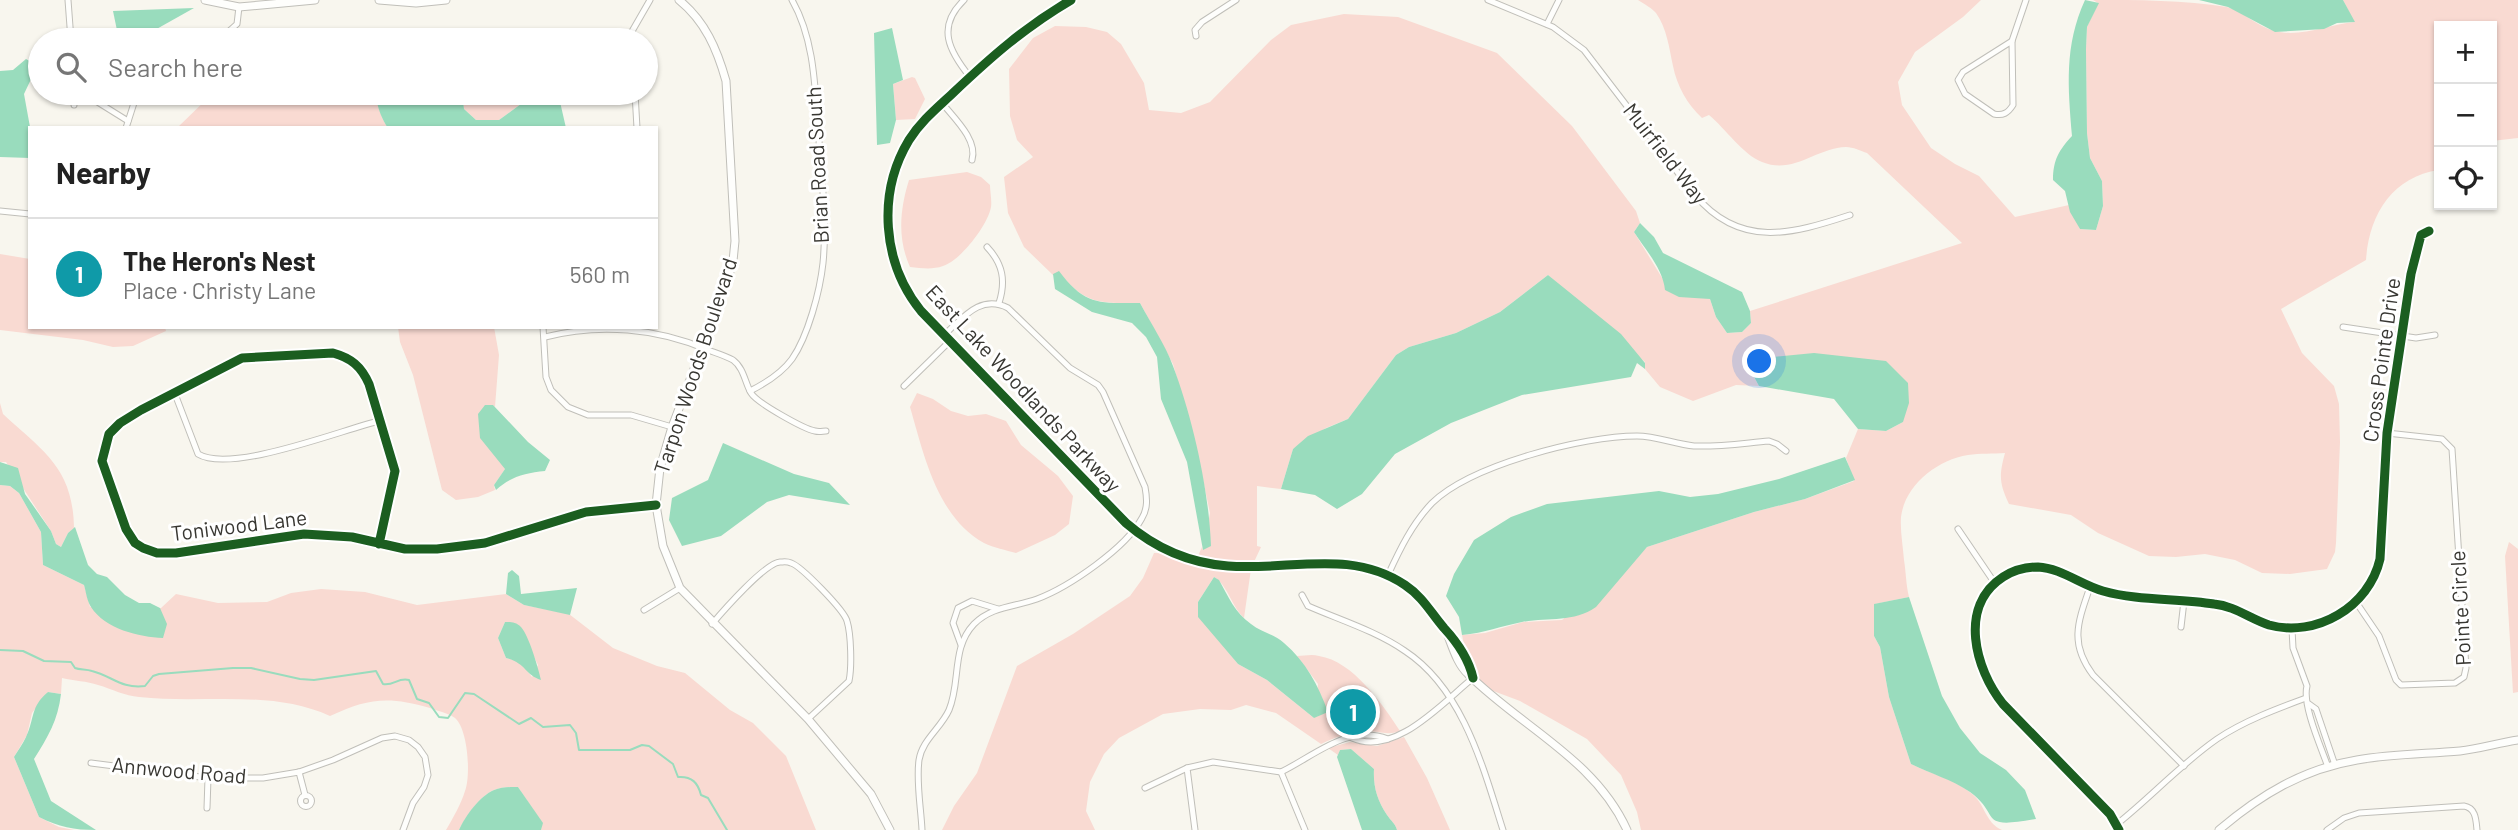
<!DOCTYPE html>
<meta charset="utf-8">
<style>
:root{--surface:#fff;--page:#f2f2f2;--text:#222;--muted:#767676;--line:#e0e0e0;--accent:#7c3aed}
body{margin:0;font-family:Barlow,sans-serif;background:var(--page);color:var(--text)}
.controls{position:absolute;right:21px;top:21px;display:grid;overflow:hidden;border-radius:0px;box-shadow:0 2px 5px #0004}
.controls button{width:63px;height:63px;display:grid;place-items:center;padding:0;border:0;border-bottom:2px solid var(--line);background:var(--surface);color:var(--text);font:35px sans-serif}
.you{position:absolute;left:1760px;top:362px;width:24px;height:24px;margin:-18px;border:5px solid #fff;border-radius:50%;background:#1a73e8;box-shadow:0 0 0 10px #1a73e833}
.badge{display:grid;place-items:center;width:46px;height:46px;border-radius:50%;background:var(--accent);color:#fff;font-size:23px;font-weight:700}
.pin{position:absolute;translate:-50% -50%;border:4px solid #fff;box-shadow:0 2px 7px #0006}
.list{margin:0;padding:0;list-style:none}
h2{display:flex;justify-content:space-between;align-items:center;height:91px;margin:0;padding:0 28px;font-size:30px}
h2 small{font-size:23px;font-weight:400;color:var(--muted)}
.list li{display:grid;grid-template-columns:46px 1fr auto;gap:21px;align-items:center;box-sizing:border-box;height:112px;padding:0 28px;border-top:2px solid var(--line)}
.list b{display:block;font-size:26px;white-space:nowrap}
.list p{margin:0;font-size:23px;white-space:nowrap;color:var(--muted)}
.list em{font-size:23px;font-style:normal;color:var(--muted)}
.icon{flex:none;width:38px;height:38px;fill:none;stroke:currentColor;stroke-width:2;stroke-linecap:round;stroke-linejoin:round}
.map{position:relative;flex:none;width:2518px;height:830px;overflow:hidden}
.search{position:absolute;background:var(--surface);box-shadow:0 2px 5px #0004;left:28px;top:28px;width:630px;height:77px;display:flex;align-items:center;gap:18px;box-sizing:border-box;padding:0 24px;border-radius:38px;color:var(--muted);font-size:26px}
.panel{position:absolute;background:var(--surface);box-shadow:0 2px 5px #0004;left:28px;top:126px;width:630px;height:203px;border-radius:0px}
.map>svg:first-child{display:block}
.green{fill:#f9dad2;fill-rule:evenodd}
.water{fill:#99dcbd}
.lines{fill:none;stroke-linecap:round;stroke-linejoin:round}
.stream{stroke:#99dcbd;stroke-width:2}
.street-casing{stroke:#c0bfb9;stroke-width:7}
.secondary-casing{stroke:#c0bfb9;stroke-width:9}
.street{stroke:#fefefc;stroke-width:5}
.secondary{stroke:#fefefc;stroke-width:7}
.cycleway-casing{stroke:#fff;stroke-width:13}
.cycleway{stroke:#1b5e20;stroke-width:9}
.labels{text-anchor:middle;stroke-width:6;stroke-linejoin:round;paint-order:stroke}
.street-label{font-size:21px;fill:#383732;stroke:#fff}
</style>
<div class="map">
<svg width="2518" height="830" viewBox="0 0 2518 830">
<rect width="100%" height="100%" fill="#f8f6ee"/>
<g class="green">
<path d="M1638 0H1981L1963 17 1915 52 1898 82 1902 105 1931 148 1955 164 1979 176 2015 217 2069 205 2080 229 2096 230 2103 206 2102 181 2090 158 2087 133 2086 49 2087 27 2098 3 2093 0C2137 0 2185 0 2227 7 2244 12 2258 27 2275 31 2300 38 2330 24 2354 22L2343 0H2518V138L2492 141V26H2439V170C2392 177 2369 215 2366 260L2281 309 2302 353 2334 386 2339 404 2340 442 2336 543 2335 552 2327 569 2290 574 2262 573 2235 560 2205 554 2176 557 2149 556 2098 533 2071 515 2009 504C1999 483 1999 475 2005 453 1993 454 1980 453 1968 455 1937 460 1905 485 1901 517 1900 531 1903 546 1904 560 1906 572 1906 585 1909 597L1875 604 1874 636 1880 647 1889 697 1911 764C1931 774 1952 778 1971 793 1985 803 1985 823 2002 830H1641L1637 812 1621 775 1587 739 1520 701 1488 689 1477 676 1465 650 1462 635 1485 633 1523 622 1562 620 1622 574 1647 547 1754 512 1805 499 1854 481 1846 458 1858 429 1886 431 1903 422 1746 363 1759 386 1736 385 1693 401 1660 387 1645 369V362L1548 275 1500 312 1456 333 1409 347 1396 355 1348 419 1326 428 1293 449 1281 489 1257 486V546L1261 547 1254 562 1227 563 1197 558 1202 547 1203 550 1210 513 1195 442 1173 364 1140 303C1100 303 1085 305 1059 272L1053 275 1024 247 1008 213 1004 177 1033 157 1017 140 1010 116 1009 69 1033 38 1055 26 1086 27 1107 32 1121 44 1144 83 1149 110 1181 113 1210 102 1271 40 1291 25 1344 14 1398 17 1497 53 1572 126 1636 211 1640 223 1634 232 1664 281 1710 299 1716 317 1727 333 1742 332 1751 323 1750 311 1962 243 1867 153C1861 151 1853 147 1846 147 1816 148 1793 175 1762 162 1742 154 1726 129 1709 115L1702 118C1687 104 1677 86 1673 66 1669 47 1667 29 1656 13 1652 8 1644 4 1638 0Z"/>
<polygon points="912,77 915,78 925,99 915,119 896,120 893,84"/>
<path d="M213 93H377C376 103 382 120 388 128H177Z"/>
<polygon points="462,93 525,93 525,101 499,120 476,120 464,109"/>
<path d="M967 172 981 177 990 185C990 191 992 201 991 207 988 225 960 261 943 266 932 270 921 268 910 267 897 238 900 209 909 180Z"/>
<polygon points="0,254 30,259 30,327 165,327 166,331 133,346 113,347 83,340 0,330"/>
<polygon points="398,327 494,327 499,355 495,407 493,405 505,469 494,485 495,490 478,497 456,500 442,490 413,375 400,342"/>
<path d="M917 393 933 399 951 411 968 416 986 414 1006 421 1021 445 1058 476 1073 496 1069 524 1055 535 1016 553C1006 550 994 548 984 543 937 517 924 455 910 407Z"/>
<path d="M0 403 3 414C44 452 73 468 74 528L68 533 61 547 56 544 51 531 6 462H0Z"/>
<path d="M0 485 10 486 19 493 41 532 43 565 84 585 90 607 161 608 176 594 218 603 267 602 291 593 321 589 365 592 417 605 506 594 524 605 569 614 613 648 657 666 685 673 730 710 753 723 786 756 816 830H541L542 823 518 787C511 787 501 787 494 790 480 796 466 816 459 830H446C453 818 461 804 465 791 471 775 468 729 455 718 448 713 438 711 430 708 389 696 368 698 330 716 270 689 203 704 139 697 125 696 112 689 98 685 87 681 74 681 62 678L61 694 48 692 32 713 27 735 14 757 39 817 59 827 74 830H0ZM505 622 530 649 538 665 532 677 520 661 506 658 498 638Z"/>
<polygon points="2509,542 2518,549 2518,692 2513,693 2505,556"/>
<path d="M1154 553C1168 552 1180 561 1193 564 1212 568 1231 570 1251 569L1244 618C1232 607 1227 584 1214 577L1198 602 1223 645 1238 664 1267 680 1314 718 1318 684 1297 656C1304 656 1312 654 1319 656 1353 661 1383 705 1400 731 1387 736 1380 731 1366 731 1351 732 1335 737 1321 744L1276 713 1246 705 1231 710 1200 709 1163 714 1119 738 1104 754 1090 782 1086 811 1095 830H942L954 806 977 773 1017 666 1073 634 1130 596 1143 578Z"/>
<path d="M1404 737 1427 778 1450 830H1397C1395 823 1391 821 1387 815 1377 800 1373 786 1374 769L1351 749 1340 750 1338 755 1328 748 1350 742 1377 746Z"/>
</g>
<g class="water">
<path d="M2085 0 2099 3 2087 27 2086 49 2087 133 2090 158 2102 181 2103 206 2096 230 2080 229 2070 212 2065 191 2053 180C2053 160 2059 150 2072 136 2068 87 2064 46 2085 0Z"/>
<polygon points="2199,0 2343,0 2355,22 2337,23 2324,29 2275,32 2228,7"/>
<polygon points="194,8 137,40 119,40 113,11"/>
<polygon points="892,28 903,80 893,84 896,120 890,143 877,145 874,33"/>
<polygon points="26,59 33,63 33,75 24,94 30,127 36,128 30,128 30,158 0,157 0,71 13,70"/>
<path d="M377 93H462L464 109 476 120H499L525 101V93H558L566 128H388C382 120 375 103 377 93Z"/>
<path d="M1640 223 1654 237 1663 253 1742 292 1750 311 1751 323 1742 332 1727 333 1716 317 1710 299 1679 297 1665 290C1663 269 1645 249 1634 232Z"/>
<path d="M1059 271C1085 306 1100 303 1140 303 1151 324 1165 344 1173 366 1193 419 1209 490 1211 546L1203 550 1187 462 1161 399 1157 357 1146 337 1132 323 1092 312 1055 289 1053 274Z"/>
<polygon points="1548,275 1621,334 1645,363 1645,369 1637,363 1631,377 1522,395 1451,423 1395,454 1362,494 1337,509 1315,495 1281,489 1293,449 1308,436 1348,419 1396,355 1409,347 1456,333 1500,312"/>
<polygon points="1814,353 1886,361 1908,383 1909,403 1903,422 1886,431 1858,429 1834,399 1759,386 1746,362 1763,358"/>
<path d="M485 405H493L528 442 550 460 545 471C525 473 510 477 496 490L494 485 505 469 480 438 478 414Z"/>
<polygon points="723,443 794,474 829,483 850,505 789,495 767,502 721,536 682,546 669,520 672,498 708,480"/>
<path d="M1845 457 1855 480 1805 499 1754 512 1647 547 1596 607C1573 623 1548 617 1522 622 1501 626 1485 633 1462 635L1459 617 1446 596 1454 574 1474 540 1511 517 1547 504 1659 491 1690 497 1718 494 1779 479Z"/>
<path d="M0 462 18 468 25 494 51 531 56 544 61 547 68 533 75 527 88 565 97 574 107 577 125 595 139 603H150L160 608 167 624 163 638C139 637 105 629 91 607 87 601 86 592 84 585L43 565 41 532 19 493 10 486 0 485Z"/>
<polygon points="512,570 519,576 521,594 577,588 570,615 524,605 506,594 508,573"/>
<path d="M1214 577 1219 580C1228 596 1235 613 1251 624 1261 632 1274 634 1284 643 1306 662 1318 685 1328 712L1314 718 1267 680 1238 664 1198 617V602Z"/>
<path d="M1909 597 1942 696 1960 728 1980 753 2006 770 2025 790 2036 819C1976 830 2002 815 1970 792 1951 779 1931 774 1911 764L1889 697 1880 647 1874 636V604Z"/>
<path d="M505 622C511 622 516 622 521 627 529 636 538 667 541 680 525 675 526 663 506 658L498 638Z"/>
<path d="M48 692 61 694C58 720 48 737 34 759L51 801 96 830C74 830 59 827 39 817L14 757C18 750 23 744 26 737 35 718 30 707 48 692Z"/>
<path d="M1351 749 1374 769C1373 786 1377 800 1387 815 1391 821 1395 823 1397 830H1362L1337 757 1340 750Z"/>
<path d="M518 787 543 823 541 830H459C465 816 480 796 494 790 501 787 511 787 518 787Z"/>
</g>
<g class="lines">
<path class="stream" d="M0 650 23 651 44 661 71 662 75 668C80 670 86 669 92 671 112 676 121 689 145 686L153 676 159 674 233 668H251L300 679 314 680 376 671 383 684C394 686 398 677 409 680L417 699 429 703 439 717 448 718 465 693 474 694 519 724 531 718 543 727 570 725 576 733 579 750H630L642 745 649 746 673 764 678 777C692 776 698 783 701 795L708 798 727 830"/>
<defs>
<g id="street">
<polyline points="68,0 71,40"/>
<path d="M964 0C936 27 949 51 970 77"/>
<path d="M1488 0 1553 27 1584 50 1695 195C1740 249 1792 234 1850 215"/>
<polyline points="1547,24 1559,0"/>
<polyline points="1196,36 1195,30 1202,22 1236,0"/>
<polyline points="219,40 237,24 239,7"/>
<polyline points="627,40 650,0"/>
<path d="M2012 41 2013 105C2008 113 2003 116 1994 114L1965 94 1958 80 1963 72Z"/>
<polyline points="2012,41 2026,0"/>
<polyline points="73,93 74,105"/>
<polyline points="83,93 128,121"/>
<polyline points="635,93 637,128"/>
<path d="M942 103C954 118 978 140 972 160"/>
<polyline points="126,128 134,103 147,93"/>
<polyline points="0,211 30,214"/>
<path d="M987 247C1003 264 1006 281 999 303"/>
<polyline points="543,327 546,377 551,390 568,407 588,415 631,415 672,427"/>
<polyline points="2343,327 2416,338 2435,335"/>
<path d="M545 337C599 323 657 328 708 350 716 353 726 356 733 360 744 368 745 383 751 393 757 403 804 429 815 431 819 432 823 431 826 431"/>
<polyline points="904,386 950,341"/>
<path d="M750 391C766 383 781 374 792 359 808 336 820 291 823 263 827 223 822 181 819 141 815 94 816 42 792 0"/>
<path d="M175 394 198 454C231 474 341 430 379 421"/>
<polyline points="1958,529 1994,582"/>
<path d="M379 544 395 471 369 384C361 366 351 358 333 353L242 358 141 410 120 423 109 434 102 461 126 529 135 543 143 548 157 553H176L304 534 352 537 405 549H437L485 543 586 512 656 505"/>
<path d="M1388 575C1400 549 1412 524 1432 503 1471 465 1583 436 1637 436 1656 436 1675 444 1694 446 1719 447 1745 443 1769 441L1777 444 1786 451"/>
<path d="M2090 587C2078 622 2069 643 2093 675L2184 766"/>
<path d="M1302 595 1308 606C1340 620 1376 631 1405 651 1463 689 1483 767 1503 830"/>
<polyline points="2356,602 2379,636 2396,680 2401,685 2455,683 2464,677 2466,668 2452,449 2442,439 2387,433"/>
<polyline points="644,610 680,588"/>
<path d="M712 624C723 611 765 563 780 562 783 562 787 561 791 563 801 566 844 610 847 621 851 634 852 667 849 681L808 719"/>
<polyline points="2181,627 2184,601"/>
<path d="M2292 629 2293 648 2307 686C2302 705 2321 747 2328 767"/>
<polyline points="961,645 953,623 958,608 972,601 998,609"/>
<polyline points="2309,704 2316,709 2335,765"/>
<path d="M1352 738C1395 757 1442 703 1473 678"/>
<polyline points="91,763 208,778 263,778 299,772 333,760 382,738 395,736 409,740 418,747 425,757 428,775 424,787 413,803 403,830"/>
<polyline points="1187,768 1195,830"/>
<polyline points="299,772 305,795"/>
<polyline points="1281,772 1305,830"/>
<path d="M1145 788 1187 768 1213 762 1281 772C1316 755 1347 724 1388 739"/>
<circle cx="306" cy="801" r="5.5"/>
<polyline points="207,808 208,778"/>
<path d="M2117 824C2151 797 2181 764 2217 739 2244 721 2276 709 2306 698"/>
<path d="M922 830C921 808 916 782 919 760 922 740 941 728 949 710 961 682 951 648 974 624 992 606 1015 607 1037 599 1069 587 1126 548 1142 518 1148 508 1147 498 1145 487L1103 392 1098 385 1070 368 1008 308C980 294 963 318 944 335"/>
<path d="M2119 830 2110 814 2003 704C1975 669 1958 606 2003 577 2014 570 2025 567 2038 567 2061 568 2081 585 2103 591 2138 601 2178 598 2214 604 2235 606 2250 619 2269 625 2316 638 2369 607 2380 559L2387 433 2411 274 2421 235 2429 231"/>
<path d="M2327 830 2344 818 2359 813 2464 806C2476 808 2476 820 2477 830"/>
</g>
<g id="secondary">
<polyline points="205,0 239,7 315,0"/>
<polyline points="379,0 416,3 446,0"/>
<path d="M679 0C705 21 717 49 726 81L735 241 733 261 727 282 672 427 660 468 656 505 663 546 680 588 808 719 871 794 890 830"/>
<path d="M1071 0C1025 27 991 57 953 93 937 108 921 121 909 140 877 193 882 263 921 311L1126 523C1155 548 1189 563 1228 566 1289 571 1350 548 1405 585 1423 597 1431 613 1444 628 1456 641 1469 660 1473 678"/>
<path d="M1448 636C1453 649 1458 665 1468 674 1521 727 1595 759 1627 830"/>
<path d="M2219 830C2260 795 2303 769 2357 760 2391 754 2426 754 2460 751 2479 749 2498 743 2518 740"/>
</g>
</defs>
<use href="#street" class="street-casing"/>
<use href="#secondary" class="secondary-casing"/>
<use href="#street" class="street"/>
<use href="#secondary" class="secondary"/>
<defs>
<g id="cycleway">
<path d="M1071 0C1025 27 991 57 953 93 937 108 921 121 909 140 877 193 882 263 921 311L1126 523C1155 548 1189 563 1228 566 1289 571 1350 548 1405 585 1423 597 1431 613 1444 628 1456 641 1469 660 1473 678"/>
<path d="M379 544 395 471 369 384C361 366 351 358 333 353L242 358 141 410 120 423 109 434 102 461 126 529 135 543 143 548 157 553H176L304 534 352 537 405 549H437L485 543 586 512 656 505"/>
<path d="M2119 830 2110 814 2003 704C1975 669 1958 606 2003 577 2014 570 2025 567 2038 567 2061 568 2081 585 2103 591 2138 601 2178 598 2214 604 2235 606 2250 619 2269 625 2316 638 2369 607 2380 559L2387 433 2411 274 2421 235 2429 231"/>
</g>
</defs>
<use href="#cycleway" class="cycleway-casing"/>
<use href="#cycleway" class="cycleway"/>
</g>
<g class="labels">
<g class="street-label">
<text transform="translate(1665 154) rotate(52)" y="7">Muirfield Way</text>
<text transform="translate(818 165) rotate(-93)" y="7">Brian Road South</text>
<text transform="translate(2382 360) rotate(-82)" y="7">Cross Pointe Drive</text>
<text transform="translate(696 366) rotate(-72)" y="7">Tarpon Woods Boulevard</text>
<text transform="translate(1023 389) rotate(47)" y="7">East Lake Woodlands Parkway</text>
<text transform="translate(239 526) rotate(-7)" y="7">Toniwood Lane</text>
<text transform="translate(2461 608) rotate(-93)" y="7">Pointe Circle</text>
<text transform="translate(179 771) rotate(5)" y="7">Annwood Road</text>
</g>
</g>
</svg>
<div class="controls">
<button>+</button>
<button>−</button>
<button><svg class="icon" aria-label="locate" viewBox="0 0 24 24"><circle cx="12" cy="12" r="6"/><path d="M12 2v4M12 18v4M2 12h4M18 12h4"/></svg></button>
</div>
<div class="you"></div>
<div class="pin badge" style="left:1353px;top:712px;background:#0f9aa8">1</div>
<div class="search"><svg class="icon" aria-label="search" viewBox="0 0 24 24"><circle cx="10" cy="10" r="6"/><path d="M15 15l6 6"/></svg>Search here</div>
<section class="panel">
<h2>Nearby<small></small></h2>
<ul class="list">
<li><span class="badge" style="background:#0f9aa8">1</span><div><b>The Heron's Nest</b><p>Place · Christy Lane</p></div><em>560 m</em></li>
</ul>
</section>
</div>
